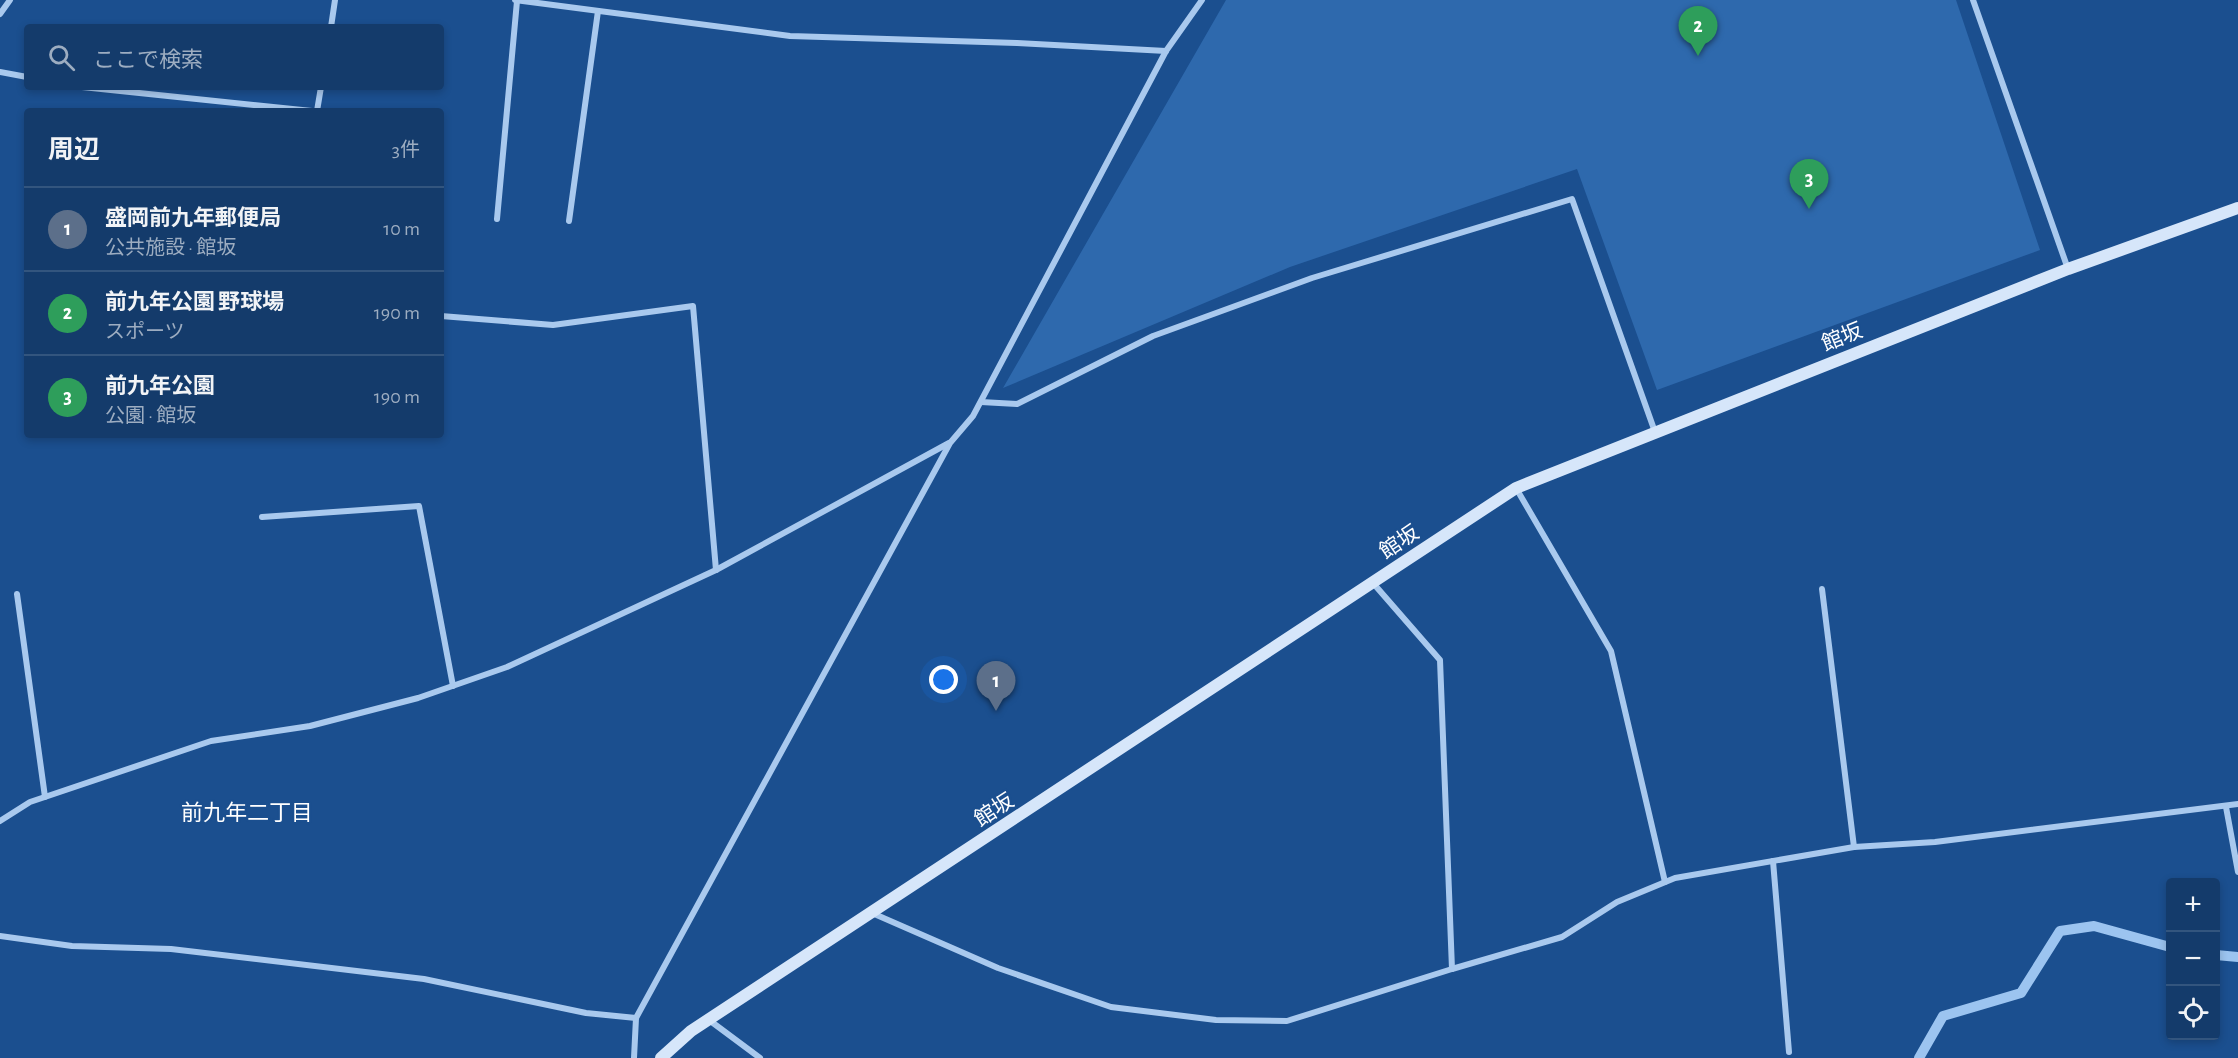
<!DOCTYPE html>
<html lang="ja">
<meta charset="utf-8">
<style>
:root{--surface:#143b6b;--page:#214673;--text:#f1f3f6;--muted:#9dadc1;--line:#33557e;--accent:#ffd166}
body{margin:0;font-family:"Alegreya Sans","Noto Sans JP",sans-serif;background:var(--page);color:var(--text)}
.controls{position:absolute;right:18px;bottom:18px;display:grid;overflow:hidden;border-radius:6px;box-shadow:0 3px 9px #0003}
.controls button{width:54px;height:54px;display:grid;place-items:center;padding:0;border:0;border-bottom:2px solid var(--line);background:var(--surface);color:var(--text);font:30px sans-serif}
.you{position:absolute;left:944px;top:680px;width:21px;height:21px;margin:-15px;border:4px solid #fff;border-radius:50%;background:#1a73e8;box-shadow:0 0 0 9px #1a73e833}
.badge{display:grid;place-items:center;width:39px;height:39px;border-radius:50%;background:var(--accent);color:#fff;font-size:20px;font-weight:700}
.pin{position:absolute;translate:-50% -50px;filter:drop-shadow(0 2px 3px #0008)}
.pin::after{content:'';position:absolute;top:32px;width:21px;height:18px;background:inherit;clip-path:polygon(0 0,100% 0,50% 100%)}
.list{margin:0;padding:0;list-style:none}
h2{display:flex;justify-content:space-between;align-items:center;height:78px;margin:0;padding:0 24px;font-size:26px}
h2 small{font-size:20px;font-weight:400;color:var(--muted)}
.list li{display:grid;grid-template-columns:39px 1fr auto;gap:18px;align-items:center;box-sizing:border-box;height:84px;padding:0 24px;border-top:2px solid var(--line)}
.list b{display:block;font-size:22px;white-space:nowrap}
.list p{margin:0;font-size:20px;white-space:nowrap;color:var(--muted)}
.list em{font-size:20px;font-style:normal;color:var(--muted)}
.icon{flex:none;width:33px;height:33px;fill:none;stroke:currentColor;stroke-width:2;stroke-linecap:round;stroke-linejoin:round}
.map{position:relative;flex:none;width:2238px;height:1058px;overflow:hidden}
.search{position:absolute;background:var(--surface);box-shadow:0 3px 9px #0003;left:24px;top:24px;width:420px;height:66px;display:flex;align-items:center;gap:15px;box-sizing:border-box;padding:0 21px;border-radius:6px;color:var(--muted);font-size:22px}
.panel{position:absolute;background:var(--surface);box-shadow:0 3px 9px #0003;left:24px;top:108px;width:420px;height:330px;border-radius:6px}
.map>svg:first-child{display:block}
.green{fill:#2e69ad}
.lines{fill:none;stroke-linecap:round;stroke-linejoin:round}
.stream{stroke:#9cc4f0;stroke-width:10}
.street{stroke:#a9c9ee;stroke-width:6}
.secondary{stroke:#d6e6fa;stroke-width:12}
.labels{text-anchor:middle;stroke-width:4.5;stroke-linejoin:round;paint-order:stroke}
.street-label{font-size:21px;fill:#fff;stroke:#1b4f8f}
.neighbourhood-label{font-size:22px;fill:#fff;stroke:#1b4f8f}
</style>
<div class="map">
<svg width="2238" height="1058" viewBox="0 0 2238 1058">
<rect width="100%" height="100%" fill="#1b4f8f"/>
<polygon class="green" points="1226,0 1956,0 2040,250 1657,390 1577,169 1290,267 1003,388"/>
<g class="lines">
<g class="stream">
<polyline points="2216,955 2238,957"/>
<polyline points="1919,1058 1943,1016 2021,993 2060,931 2094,926 2170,947"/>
</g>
<g class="street">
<polyline points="515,0 790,36 1017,43 1166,51"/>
<polyline points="1973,0 2068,269"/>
<polyline points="0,14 10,0"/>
<polyline points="331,27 335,0"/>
<polyline points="0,72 27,77"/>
<polyline points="82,87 312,111"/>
<polyline points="317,111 321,87"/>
<polyline points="497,219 517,1"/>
<polyline points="569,221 598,11"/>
<polyline points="441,316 553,325 693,306 716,570"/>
<polyline points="981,402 1017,404 1153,336 1312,278 1572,199 1655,432"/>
<polyline points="1516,488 1611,651 1665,882"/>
<polyline points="262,517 419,506 453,686"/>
<polyline points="1373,583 1440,660 1452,969"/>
<polyline points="1822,589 1854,847"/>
<polyline points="17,594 45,797"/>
<polyline points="2226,807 2238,872"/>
<polyline points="0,821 30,802 211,741 310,726 418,698 507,667 716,570 949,443"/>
<polyline points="1773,861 1789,1052"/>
<polyline points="872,913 998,968 1111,1007 1216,1020 1287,1021 1452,969 1562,937 1617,902 1675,878 1854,847 1935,842 2238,804"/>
<polyline points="0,936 72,946 171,949 424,979 586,1013 636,1018 634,1058"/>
<polyline points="636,1018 950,443 973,416 1166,51 1202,0"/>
<polyline points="709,1020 760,1058"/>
</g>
<polyline class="secondary" points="661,1058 691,1031 1516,488 2068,269 2238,208"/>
</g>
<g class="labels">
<g class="street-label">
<text transform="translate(1842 337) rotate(-22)" y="7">館坂</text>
<text transform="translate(1399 542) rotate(-34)" y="7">館坂</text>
<text transform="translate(994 810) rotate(-33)" y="7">館坂</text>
</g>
<g class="neighbourhood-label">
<text x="247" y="820">前九年二丁目</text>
</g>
</g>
</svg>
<div class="controls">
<button>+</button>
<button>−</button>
<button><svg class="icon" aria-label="locate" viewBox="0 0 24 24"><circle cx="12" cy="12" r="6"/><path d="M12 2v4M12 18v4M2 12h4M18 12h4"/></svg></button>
</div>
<div class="you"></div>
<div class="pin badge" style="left:996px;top:711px;background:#5c6f8a">1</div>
<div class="pin badge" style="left:1698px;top:56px;background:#2e9e5b">2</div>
<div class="pin badge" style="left:1809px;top:209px;background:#2e9e5b">3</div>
<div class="search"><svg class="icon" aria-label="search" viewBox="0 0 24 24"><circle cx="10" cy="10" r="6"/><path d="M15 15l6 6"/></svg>ここで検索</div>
<section class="panel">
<h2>周辺<small>3件</small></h2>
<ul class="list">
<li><span class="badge" style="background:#5c6f8a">1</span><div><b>盛岡前九年郵便局</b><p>公共施設 · 館坂</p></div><em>10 m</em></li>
<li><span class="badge" style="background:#2e9e5b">2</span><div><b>前九年公園 野球場</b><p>スポーツ</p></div><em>190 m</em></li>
<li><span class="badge" style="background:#2e9e5b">3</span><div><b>前九年公園</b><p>公園 · 館坂</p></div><em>190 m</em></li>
</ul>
</section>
</div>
